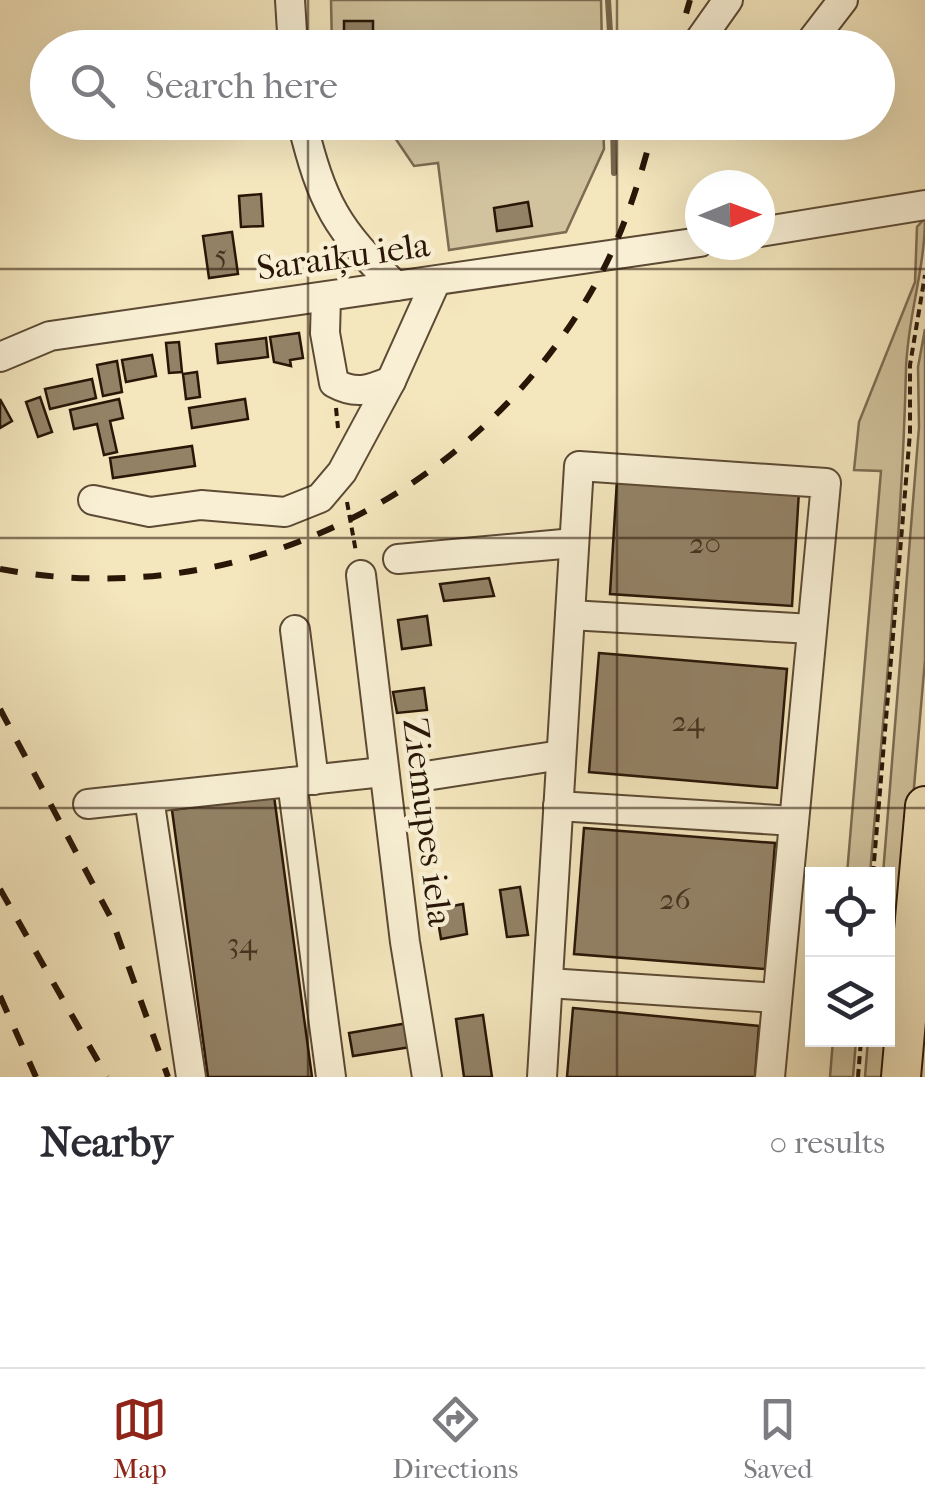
<!DOCTYPE html>
<meta charset="utf-8">
<style>
:root{--surface:#fff;--page:#f7f7f7;--text:#2b2b33;--muted:#7c7c81;--line:#e1e1e2;--accent:#8f2418}
body{margin:0;font-family:"IM FELL French Canon",serif;background:var(--page);color:var(--text)}
.controls{position:absolute;right:30px;bottom:30px;display:grid;overflow:hidden;border-radius:0px;box-shadow:0 10px 40px #0002}
.controls button{width:90px;height:90px;display:grid;place-items:center;padding:0;border:0;border-bottom:2px solid var(--line);background:var(--surface);color:var(--text);font:50px sans-serif}
.compass{position:absolute;left:685px;top:170px;width:90px;height:90px;border-radius:50%;background:var(--surface);box-shadow:0 10px 40px #0002;rotate:89deg}
.list{margin:0;padding:0;list-style:none}
h2{display:flex;justify-content:space-between;align-items:center;height:130px;margin:0;padding:0 40px;font-size:42px}
h2 small{font-size:32px;font-weight:400;color:var(--muted)}
.icon{flex:none;width:55px;height:55px;fill:none;stroke:currentColor;stroke-width:2;stroke-linecap:round;stroke-linejoin:round}
.map{position:relative;flex:none;width:925px;height:1077px;overflow:hidden}
.search{position:absolute;background:var(--surface);box-shadow:0 10px 40px #0002;left:30px;right:30px;top:30px;height:110px;display:flex;align-items:center;gap:25px;box-sizing:border-box;padding:0 35px;border-radius:55px;color:var(--muted);font-size:38px}
.sheet{height:290px;background:var(--surface)}
nav{display:flex;justify-content:space-around;align-items:center;box-sizing:border-box;height:140px;border-top:2px solid var(--line);background:var(--surface);font-size:28px;color:var(--muted)}
nav a{display:grid;justify-items:center;gap:5px}
nav .on{color:var(--accent)}
.map>svg:first-child{display:block}
.green{fill:#d1c39e;stroke:#7d6c52;stroke-width:2.5}
.lines{fill:none;stroke-linecap:round;stroke-linejoin:round}
.stream{stroke:#79684f;stroke-width:6}
.building{fill:#938266;stroke:#291607;stroke-width:2.5}
.minor-casing{stroke:#5c4a34;stroke-width:32}
.major-casing{stroke:#291607;stroke-width:42}
.path{stroke:#291607;stroke-width:4;stroke-dasharray:8 5;stroke-linecap:butt}
.minor{stroke:#f8efd4;stroke-width:28}
.major{stroke:#f4e6bd;stroke-width:38}
.rail{stroke:#291607;stroke-width:6;stroke-dasharray:18 18;stroke-linecap:butt}
.grid{fill:none;stroke:#291607;stroke-width:2.5;stroke-opacity:0.55}
.labels{text-anchor:middle;stroke-width:9;stroke-linejoin:round;paint-order:stroke}
.number-label{font-size:30px;fill:#44311f}
.street-label{font-size:35px;fill:#291607;stroke:#f8efd4}
</style>
<div class="map">
<svg width="925" height="1077" viewBox="0 0 925 1077">
<rect width="100%" height="100%" fill="#f4e6bd"/>
<filter id="stains"><feTurbulence type="fractalNoise" baseFrequency=".002" numOctaves="4"/><feColorMatrix values="0 0 0 0 .2 0 0 0 0 .09 0 0 0 0 .02 0 0 0 .5 -.17"/></filter>
<radialGradient id="worn" r=".72"><stop offset=".6" stop-color="#630" stop-opacity="0"/><stop offset="1" stop-color="#630" stop-opacity=".3"/></radialGradient>
<g class="green">
<polygon points="331,0 601,0 602,47 332,47"/>
<polygon points="371,123 603,123 604,149 566,232 449,250 438,163 414,166 389,129 372,129"/>
<path d="M925 218C925 270 907 319 906 370 902 538 884 706 870 874H847L881 471 854 470 859 422 915 282 917 227Z"/>
<polygon points="925,329 925,660 889,1077 865,1077 868,1040 888,1040 888,874 883,874 919,427 918,367"/>
<polygon points="833,1040 856,1040 853,1077 830,1077"/>
</g>
<g class="lines">
<g class="stream">
<polyline points="608,0 611,48"/>
<polyline points="613,122 614,173"/>
</g>
</g>
<g class="building">
<rect x="344" y="21" width="29" height="27"/>
<polygon points="261,194 263,226 241,227 239,196"/>
<polygon points="528,202 532,226 497,231 494,208"/>
<polygon points="232,232 238,274 209,278 203,236"/>
<polygon points="299,333 303,358 290,360 291,366 274,362 270,337"/>
<polygon points="266,338 268,357 218,363 216,344"/>
<polygon points="179,342 182,372 169,373 166,343"/>
<polygon points="152,355 156,376 126,382 122,360"/>
<polygon points="117,361 122,392 103,396 97,365"/>
<polygon points="197,372 200,397 186,399 183,374"/>
<polygon points="92,379 96,398 50,409 45,389"/>
<polygon points="40,397 52,432 38,437 26,402"/>
<polygon points="0,399 12,421 0,428"/>
<polygon points="119,399 123,418 110,421 117,452 104,455 97,424 74,429 70,410"/>
<polygon points="245,399 248,419 192,428 189,408"/>
<polygon points="192,446 195,466 113,478 110,458"/>
<polygon points="617,480 799,491 792,606 610,594"/>
<polygon points="489,578 494,596 444,601 440,584"/>
<polygon points="427,616 431,645 402,649 398,620"/>
<polygon points="599,653 787,669 777,788 589,772"/>
<polygon points="424,688 427,710 397,713 393,692"/>
<polygon points="274,796 312,1077 208,1077 172,810"/>
<polygon points="584,828 775,843 765,969 574,954"/>
<polygon points="520,887 528,935 507,937 500,890"/>
<polygon points="463,904 467,934 441,939 436,909"/>
<polygon points="573,1008 759,1026 755,1077 567,1077"/>
<polygon points="483,1015 492,1077 464,1077 456,1019"/>
<polygon points="408,1023 411,1047 353,1056 349,1033"/>
</g>
<g class="lines">
<defs>
<g id="minor">
<polyline points="290,0 293,48"/>
<polyline points="694,48 728,0"/>
<polyline points="806,48 843,0"/>
<path d="M302 122C322 203 336 229 396 286"/>
<polyline points="760,232 925,205"/>
<path d="M326 297 325 333 334 383C356 395 369 390 391 381"/>
<polyline points="0,357 50,336 700,242"/>
<polyline points="93,500 150,512 201,505 285,512 320,498 342,472 391,381 436,281"/>
<polyline points="398,559 574,543"/>
<polyline points="361,575 405,942 427,1077"/>
<polyline points="570,615 812,629"/>
<polyline points="295,630 314,780"/>
<polyline points="432,775 561,755"/>
<polyline points="292,782 331,1077"/>
<polyline points="149,798 191,1077"/>
<polyline points="88,804 383,772"/>
<polyline points="558,806 794,821"/>
<polyline points="548,983 777,998"/>
<polyline points="542,1077 579,466 826,483 770,1077"/>
</g>
<polyline id="major" points="901,1077 925,806"/>
</defs>
<use href="#minor" class="minor-casing"/>
<use href="#major" class="major-casing"/>
<g class="path">
<polyline points="336,408 338,428"/>
<polyline points="347,502 356,552"/>
<polyline points="873,874 910,433 910,365 925,275"/>
<polyline points="858,1077 861,1040"/>
</g>
<use href="#minor" class="minor"/>
<use href="#major" class="major"/>
<g class="rail">
<polyline points="676,48 690,0"/>
<path d="M0 569C244 615 487 490 602 272 626 226 642 173 655 122"/>
<polyline points="0,709 112,920 168,1077"/>
<polyline points="0,889 107,1077"/>
<polyline points="0,996 36,1077"/>
</g>
</g>
<path class="grid" d="M308 0V48M617 0V48M308 122V1077M617 122V1077M0 269H925M0 538H925M0 808H925"/>
<g class="labels">
<g class="number-label">
<text x="221" y="265">5</text>
<text x="705" y="553">20</text>
<text x="688" y="731">24</text>
<text x="675" y="909">26</text>
<text x="242" y="953">34</text>
</g>
<g class="street-label">
<text transform="translate(343 256) rotate(-8)" y="12">Saraiķu iela</text>
<text transform="translate(428 822) rotate(83)" y="12">Ziemupes iela</text>
</g>
</g>
<rect width="100%" height="100%" filter="url(#stains)"/>
<rect width="100%" height="100%" fill="url(#worn)"/>
</svg>
<div class="controls">
<button><svg class="icon" aria-label="locate" viewBox="0 0 24 24"><circle cx="12" cy="12" r="6"/><path d="M12 2v4M12 18v4M2 12h4M18 12h4"/></svg></button>
<button><svg class="icon" aria-label="layers" viewBox="0 0 24 24"><path d="M12 4l9 5-9 5-9-5zM3 14l9 5 9-5"/></svg></button>
</div>
<svg class="compass" viewBox="-18 -18 36 36"><path d="M0-13l5 13h-10z" fill="#e53935"/><path d="M0 13l5-13h-10z" fill="#7c7c81"/></svg>
<div class="search"><svg class="icon" aria-label="search" viewBox="0 0 24 24"><circle cx="10" cy="10" r="6"/><path d="M15 15l6 6"/></svg>Search here</div>
</div>
<section class="sheet">
<h2>Nearby<small>0 results</small></h2>
<ul class="list">
</ul>
</section>
<nav>
<a class="on"><svg class="icon" aria-label="map" viewBox="0 0 24 24"><path d="M3 6l6-2 6 2 6-2v14l-6 2-6-2-6 2zM9 4v14M15 6v14"/></svg>Map</a>
<a><svg class="icon" aria-label="directions" viewBox="0 0 24 24"><path d="M12 3l9 9-9 9-9-9zM9 14v-3h6M13 9l2 2-2 2"/></svg>Directions</a>
<a><svg class="icon" aria-label="saved" viewBox="0 0 24 24"><path d="M7 4h10v16l-5-4-5 4z"/></svg>Saved</a>
</nav>
